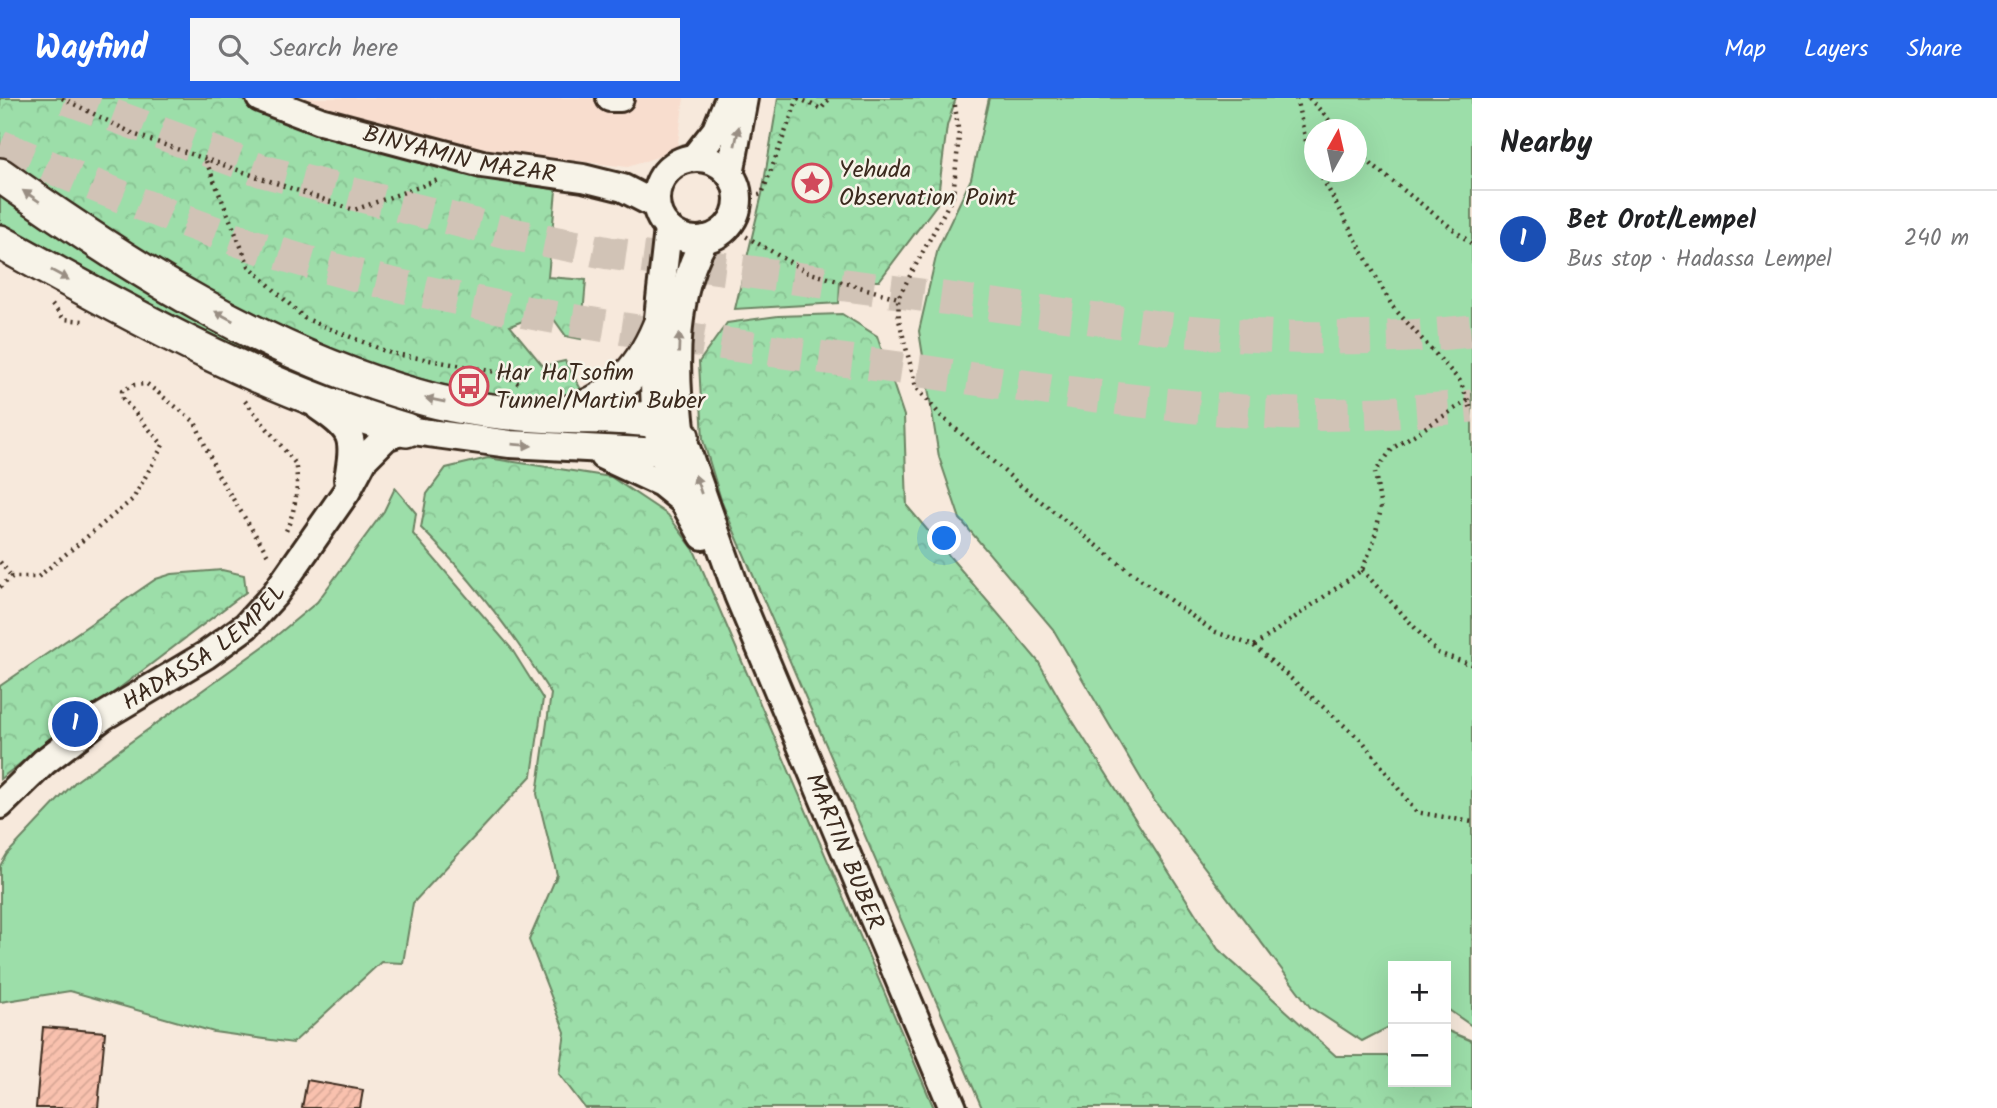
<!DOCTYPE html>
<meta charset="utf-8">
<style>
:root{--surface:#fff;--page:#f6f6f6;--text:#202124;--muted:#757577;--line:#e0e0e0;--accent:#2563eb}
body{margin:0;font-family:Kalam,sans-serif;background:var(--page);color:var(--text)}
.controls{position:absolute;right:21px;bottom:21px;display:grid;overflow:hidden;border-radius:0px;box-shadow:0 7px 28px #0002}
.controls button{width:63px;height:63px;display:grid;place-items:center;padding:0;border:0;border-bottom:2px solid var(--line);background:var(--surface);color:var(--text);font:35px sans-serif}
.compass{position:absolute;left:1304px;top:21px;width:63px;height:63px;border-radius:50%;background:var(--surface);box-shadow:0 7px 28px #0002;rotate:8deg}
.you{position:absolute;left:945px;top:441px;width:24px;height:24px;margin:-18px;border:5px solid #fff;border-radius:50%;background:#1a73e8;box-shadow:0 0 0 10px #1a73e833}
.badge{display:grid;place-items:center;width:46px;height:46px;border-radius:50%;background:var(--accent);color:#fff;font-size:23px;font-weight:700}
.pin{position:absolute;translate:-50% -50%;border:4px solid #fff;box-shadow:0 2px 7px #0006}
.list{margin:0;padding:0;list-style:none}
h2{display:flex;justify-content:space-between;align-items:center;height:91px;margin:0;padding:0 28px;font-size:30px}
h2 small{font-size:23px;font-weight:400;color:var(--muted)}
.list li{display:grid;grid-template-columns:46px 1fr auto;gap:21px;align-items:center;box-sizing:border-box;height:98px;padding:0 28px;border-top:2px solid var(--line)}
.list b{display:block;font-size:26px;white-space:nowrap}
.list p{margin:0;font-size:23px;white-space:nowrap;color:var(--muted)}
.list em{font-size:23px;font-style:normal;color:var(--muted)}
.icon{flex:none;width:38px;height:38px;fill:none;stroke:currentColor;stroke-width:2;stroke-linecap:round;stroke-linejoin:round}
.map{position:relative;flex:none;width:1472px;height:1010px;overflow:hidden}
header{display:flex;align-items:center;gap:42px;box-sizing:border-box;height:98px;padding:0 35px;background:var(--accent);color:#fff}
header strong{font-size:33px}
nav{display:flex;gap:38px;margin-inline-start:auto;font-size:24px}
.search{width:490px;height:63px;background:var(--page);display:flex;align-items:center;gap:18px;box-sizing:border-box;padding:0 24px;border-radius:0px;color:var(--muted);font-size:26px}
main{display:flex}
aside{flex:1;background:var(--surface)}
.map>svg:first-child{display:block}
.built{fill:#f8ddce}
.green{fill:#9cdea9;stroke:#6c8464;stroke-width:2;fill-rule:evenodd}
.forest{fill:url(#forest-crowns);stroke:#6c8464;stroke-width:2}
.building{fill:url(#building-hatch);stroke:#3b2a1e;stroke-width:2}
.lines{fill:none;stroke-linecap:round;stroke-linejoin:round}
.major-tunnel{stroke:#d1c3b6;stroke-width:33;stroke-dasharray:33 17;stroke-linecap:butt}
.minor-casing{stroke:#3b2a1e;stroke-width:32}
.major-casing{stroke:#3b2a1e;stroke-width:38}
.path{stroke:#3b2a1e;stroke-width:4.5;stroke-dasharray:2 5;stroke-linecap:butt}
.minor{stroke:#f7f3e8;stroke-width:26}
.major{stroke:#f7f3e8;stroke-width:33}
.oneway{fill:#998e83}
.labels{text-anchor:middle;stroke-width:5;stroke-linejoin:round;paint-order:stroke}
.street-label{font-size:24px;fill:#3b2a1e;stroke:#f7f3e8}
.poi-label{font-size:24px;fill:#3b2a1e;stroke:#f7f3e8;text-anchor:start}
</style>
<header>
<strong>Wayfind</strong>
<div class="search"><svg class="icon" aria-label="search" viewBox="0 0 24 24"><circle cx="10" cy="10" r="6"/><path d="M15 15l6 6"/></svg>Search here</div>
<nav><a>Map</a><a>Layers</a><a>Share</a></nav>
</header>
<main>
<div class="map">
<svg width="1472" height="1010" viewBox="0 0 1472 1010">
<defs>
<pattern id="forest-crowns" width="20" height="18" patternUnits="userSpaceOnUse" patternTransform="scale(1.75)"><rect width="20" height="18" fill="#9cdea9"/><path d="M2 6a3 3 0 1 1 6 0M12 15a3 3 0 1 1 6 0" fill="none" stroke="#87bf91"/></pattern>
<pattern id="building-hatch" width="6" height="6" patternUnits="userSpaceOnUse" patternTransform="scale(1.75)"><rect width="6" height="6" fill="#f9c1ae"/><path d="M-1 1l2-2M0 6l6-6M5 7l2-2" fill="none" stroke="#d6a695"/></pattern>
</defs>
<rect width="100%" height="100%" fill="#f7e9dc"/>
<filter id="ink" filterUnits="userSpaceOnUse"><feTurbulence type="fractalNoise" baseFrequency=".0143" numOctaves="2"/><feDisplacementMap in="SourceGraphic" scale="14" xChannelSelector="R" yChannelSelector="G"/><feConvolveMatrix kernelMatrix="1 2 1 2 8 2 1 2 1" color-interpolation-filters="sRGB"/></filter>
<g filter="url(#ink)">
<polygon class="built" points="286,0 684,0 677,52 628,69 463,50"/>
<g class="green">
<path d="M989 0H1472V928L1446 910V868H1393V927L1362 943 1310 909 1153 701 1053 531 960 421 939 359 919 233 938 150 971 81ZM1314 32H1356V74H1314Z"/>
<polygon points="0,93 398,302 390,317 246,263 0,132"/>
<polygon points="395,390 416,415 413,436 511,550 543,601 532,677 413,805 403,865 381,864 293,945 214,934 70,893 0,904 0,768 7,756 75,684 264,548 317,504 384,413"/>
</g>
<g class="forest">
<path d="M0 0H239L304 29 419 61 556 92 548 179 586 182 581 241 566 238 548 213 510 228 543 268 565 263 582 293C566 296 547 302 530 302 498 302 463 292 432 284 270 243 138 151 0 63Z"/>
<polygon points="778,0 956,0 947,28 937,106 879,183 840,183 839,205 735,211 762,96"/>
<polygon points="842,216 877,238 904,318 907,408 1038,563 1067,614 1218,851 1336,958 1393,958 1393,984 1446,984 1446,932 1472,943 1472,1010 982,1010 722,405 703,342 699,264 727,225 778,218"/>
<path d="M488 360 611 379 668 417 694 452 934 1010H585L559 976 565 934 529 842 557 777 537 696 551 596C513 535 472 480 421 430L427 396 446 370Z"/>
<polygon points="222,472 244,477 246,494 0,681 0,588 156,481 172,476"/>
</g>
<g class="building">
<polygon points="43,929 105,934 98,1010 36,1010"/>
<polygon points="307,982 363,992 360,1010 302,1010"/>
</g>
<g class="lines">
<g class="major-tunnel">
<path d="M66 0 263 73 507 135 609 155 1187 233C1282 241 1377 243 1472 233"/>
<path d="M0 48C98 89 195 131 297 161 493 218 698 242 900 270 1024 288 1149 308 1275 315 1340 319 1408 314 1472 308"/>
</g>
<defs>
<g id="minor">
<path id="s1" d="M260 0 320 23 482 66 583 80 623 90 656 107"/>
<polyline points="610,0 620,0"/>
<polyline points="694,60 716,32 729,0"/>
<circle cx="697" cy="101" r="41"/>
<polyline points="730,77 744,0"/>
<path d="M668 130C662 198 643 291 663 356 672 385 688 412 703 438"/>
<path id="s2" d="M705 141C672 197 674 275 682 338L738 497 953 1010"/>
<path d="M319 309C354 333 355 339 348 381"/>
<polyline points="603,358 661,385 682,402"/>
<path id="s3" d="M0 707 44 664 104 618 206 557 246 528 275 496 347 393 364 361 386 339 406 332 510 346 662 354 682 338"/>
</g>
<g id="major">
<path d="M0 77C128 168 264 255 416 298 460 311 508 316 553 318 586 320 622 317 654 323 664 324 674 333 682 338"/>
<path d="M0 144C132 217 260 290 406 332"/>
<path d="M565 315C612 305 641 272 659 229"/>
</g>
</defs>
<use href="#minor" class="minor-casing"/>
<use href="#major" class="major-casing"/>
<g class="path">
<polyline points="62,0 136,37 354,112 441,81"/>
<polyline points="798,0 821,11 830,0"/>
<polyline points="954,0 959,38 953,98 898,200 899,222 916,289 942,319 1020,387 1128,472 1213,533 1254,548 1362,472 1373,446 1381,411 1375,374 1393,350 1472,300"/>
<polyline points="1296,0 1308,52 1314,64"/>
<polyline points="1309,0 1338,32"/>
<polyline points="1356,51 1373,68 1472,146"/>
<polyline points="206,63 249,168 304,220 390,255 502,275 521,287"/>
<polyline points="1319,74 1392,208 1460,283 1472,313"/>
<polyline points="738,103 762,96 798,0"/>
<polyline points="728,128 807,174 898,200"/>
<polyline points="52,207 64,221 83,223"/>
<path d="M245 303 295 365C300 387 295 413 286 433"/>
<polyline points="0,464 12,479"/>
<polyline points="1362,472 1438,555 1472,567"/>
<polyline points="0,489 12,479 38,479 133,401 163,347 123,301 122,293 134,287 147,286 195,324 218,377 268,457"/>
<polyline points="1254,548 1364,645 1416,714 1472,724"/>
</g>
<use href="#minor" class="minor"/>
<use href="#major" class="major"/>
</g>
<defs><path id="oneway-solid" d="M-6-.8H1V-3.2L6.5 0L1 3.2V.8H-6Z" transform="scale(1.75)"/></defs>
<g class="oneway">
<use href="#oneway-solid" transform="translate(737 38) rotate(-78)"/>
<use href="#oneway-solid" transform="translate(31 98) rotate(-146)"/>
<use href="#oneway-solid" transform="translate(60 177) rotate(29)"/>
<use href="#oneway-solid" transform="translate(224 218) rotate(-152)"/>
<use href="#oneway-solid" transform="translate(679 245) rotate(-88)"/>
<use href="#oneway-solid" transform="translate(435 302) rotate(-169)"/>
<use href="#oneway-solid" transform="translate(522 347) rotate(5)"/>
<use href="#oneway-solid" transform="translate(698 386) rotate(-109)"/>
</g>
</g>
<defs>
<symbol id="sight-ring" viewBox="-11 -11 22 22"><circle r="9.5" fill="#f7f3e8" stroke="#d1495b" stroke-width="1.5"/><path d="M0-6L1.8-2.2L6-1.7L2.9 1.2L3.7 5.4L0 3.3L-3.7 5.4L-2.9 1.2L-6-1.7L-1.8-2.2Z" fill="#d1495b"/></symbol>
<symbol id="bus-ring" viewBox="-11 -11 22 22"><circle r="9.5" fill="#f7f3e8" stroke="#d1495b" stroke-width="1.5"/><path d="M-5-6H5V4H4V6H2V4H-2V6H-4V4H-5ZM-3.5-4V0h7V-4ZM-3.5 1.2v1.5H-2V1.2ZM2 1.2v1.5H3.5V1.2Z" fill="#d1495b"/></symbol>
</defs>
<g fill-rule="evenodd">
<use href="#sight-ring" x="790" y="63" width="44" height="44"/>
<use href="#bus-ring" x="447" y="266" width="44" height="44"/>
</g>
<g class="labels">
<g class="street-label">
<text dy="8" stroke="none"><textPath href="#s1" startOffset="208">BINYAMIN MAZAR</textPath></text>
<text dy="8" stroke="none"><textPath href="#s3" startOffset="259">HADASSA LEMPEL</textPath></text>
<text dy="8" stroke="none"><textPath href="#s2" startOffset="648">MARTIN BUBER</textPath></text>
</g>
<g class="poi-label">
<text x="839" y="79">Yehuda<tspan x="839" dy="28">Observation Point</tspan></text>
<text x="496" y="282">Har HaTsofim<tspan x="496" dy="28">Tunnel/Martin Buber</tspan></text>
</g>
</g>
</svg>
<div class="controls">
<button>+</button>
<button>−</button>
</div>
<svg class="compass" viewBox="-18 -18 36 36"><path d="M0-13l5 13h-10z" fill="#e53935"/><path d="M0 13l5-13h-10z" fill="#757577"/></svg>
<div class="you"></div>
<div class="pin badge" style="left:75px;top:626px;background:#1a4fb4">1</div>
</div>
<aside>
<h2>Nearby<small></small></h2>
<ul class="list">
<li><span class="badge" style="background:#1a4fb4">1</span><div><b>Bet Orot/Lempel</b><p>Bus stop · Hadassa Lempel</p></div><em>240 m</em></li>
</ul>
</aside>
</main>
